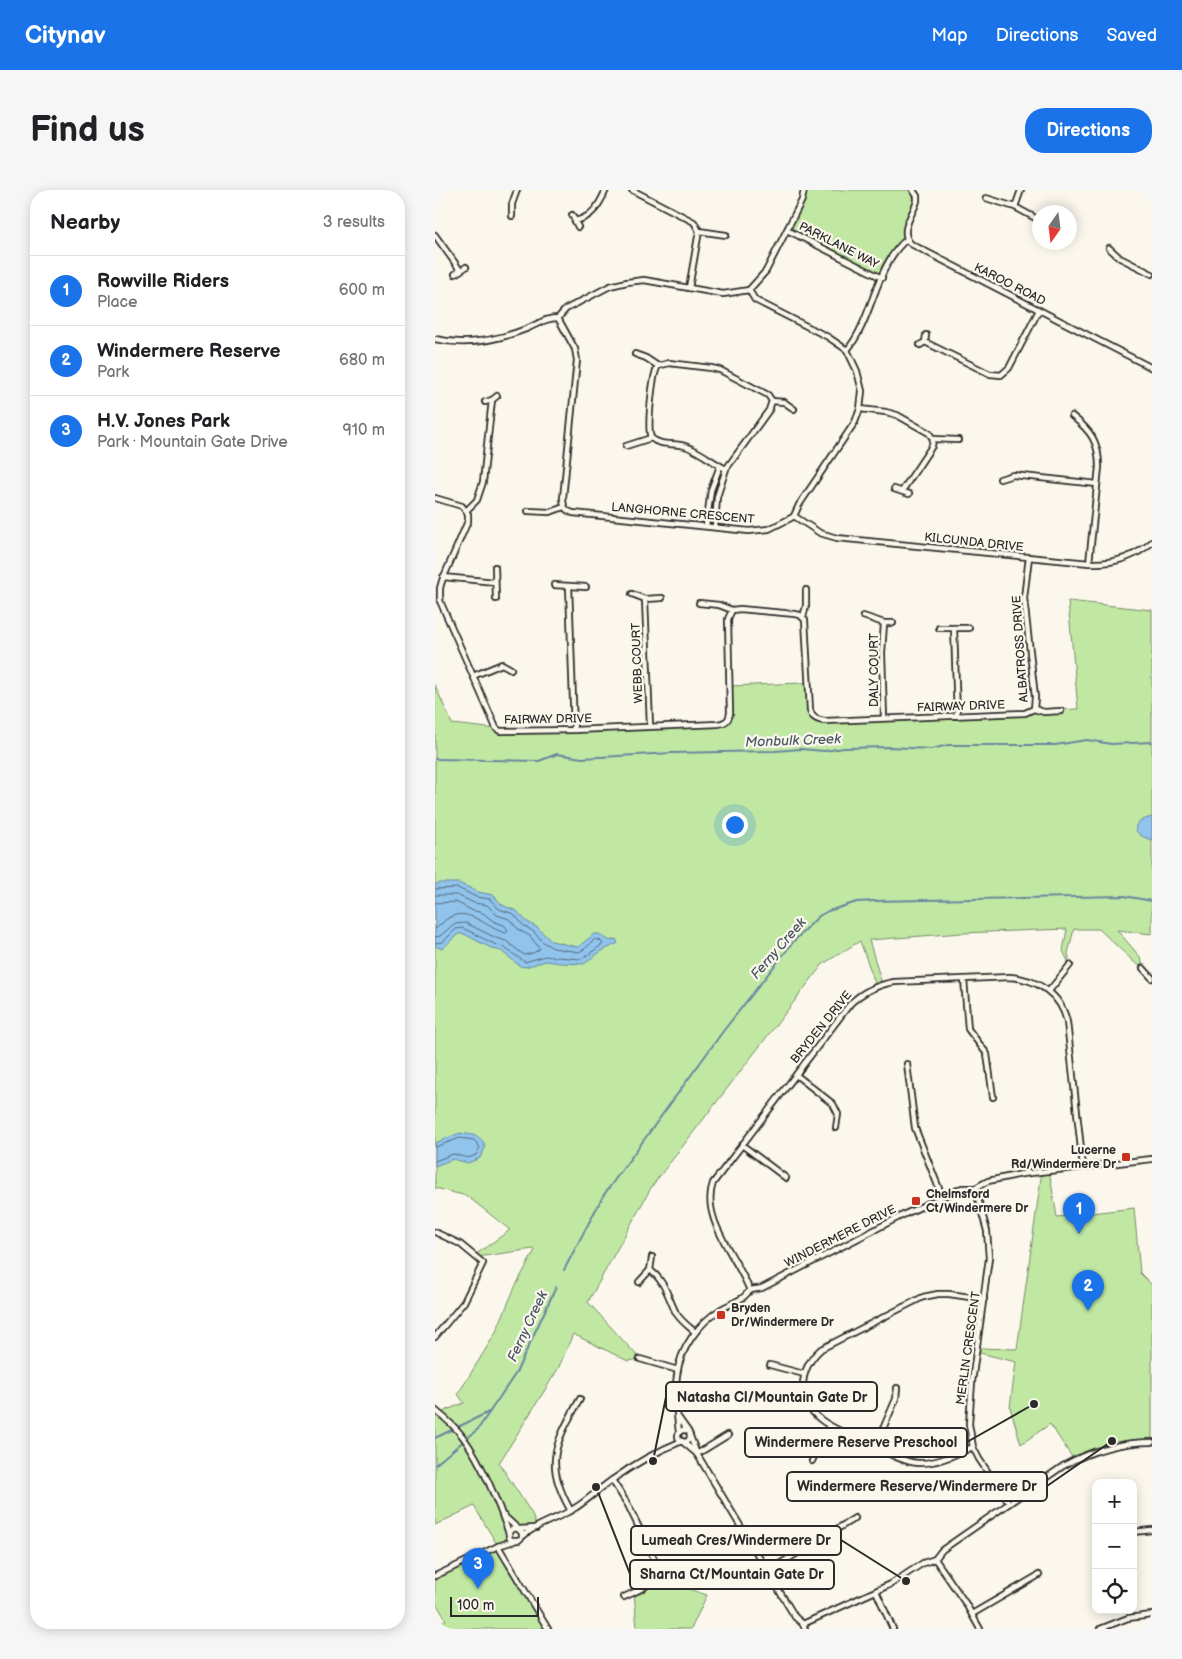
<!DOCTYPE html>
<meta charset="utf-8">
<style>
:root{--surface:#fff;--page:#f6f6f6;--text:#202124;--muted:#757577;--line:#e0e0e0;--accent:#1a73e8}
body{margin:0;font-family:"Balsamiq Sans",sans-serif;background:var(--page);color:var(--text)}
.controls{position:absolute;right:15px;bottom:15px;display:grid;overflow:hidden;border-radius:10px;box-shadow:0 2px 12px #0003}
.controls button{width:45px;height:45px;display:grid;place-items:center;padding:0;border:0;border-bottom:1px solid var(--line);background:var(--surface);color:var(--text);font:25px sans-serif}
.compass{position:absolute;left:597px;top:15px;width:45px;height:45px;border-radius:50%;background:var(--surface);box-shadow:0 2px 12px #0003;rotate:194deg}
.scale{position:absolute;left:15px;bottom:12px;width:89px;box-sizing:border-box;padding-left:5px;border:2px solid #2b2b2b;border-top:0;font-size:14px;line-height:18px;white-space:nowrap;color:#2b2b2b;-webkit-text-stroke:4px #fbf7ec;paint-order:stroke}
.you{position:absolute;left:299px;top:634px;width:18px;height:18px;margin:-12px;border:4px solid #fff;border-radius:50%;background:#1a73e8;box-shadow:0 0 0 8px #1a73e833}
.badge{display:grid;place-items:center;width:32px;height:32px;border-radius:50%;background:var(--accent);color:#fff;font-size:16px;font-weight:700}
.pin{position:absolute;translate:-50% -41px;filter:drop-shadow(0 1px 2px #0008)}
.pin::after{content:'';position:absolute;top:26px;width:18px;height:15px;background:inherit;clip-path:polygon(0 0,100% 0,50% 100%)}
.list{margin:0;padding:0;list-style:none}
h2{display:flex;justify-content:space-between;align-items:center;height:65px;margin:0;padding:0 20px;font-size:21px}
h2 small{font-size:16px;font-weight:400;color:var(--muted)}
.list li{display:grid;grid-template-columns:32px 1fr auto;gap:15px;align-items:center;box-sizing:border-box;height:70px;padding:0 20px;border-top:1px solid var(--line)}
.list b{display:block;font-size:19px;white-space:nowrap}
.list p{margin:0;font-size:16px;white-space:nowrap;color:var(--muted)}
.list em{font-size:16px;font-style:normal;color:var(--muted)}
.icon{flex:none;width:28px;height:28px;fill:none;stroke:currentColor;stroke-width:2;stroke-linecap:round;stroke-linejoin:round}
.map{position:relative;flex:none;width:717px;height:1439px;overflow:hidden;border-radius:20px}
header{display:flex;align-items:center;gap:30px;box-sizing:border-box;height:70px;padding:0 25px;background:var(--accent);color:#fff}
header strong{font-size:24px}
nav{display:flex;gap:28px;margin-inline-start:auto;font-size:18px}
.intro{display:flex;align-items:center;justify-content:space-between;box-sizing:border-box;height:120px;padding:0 30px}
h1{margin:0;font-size:35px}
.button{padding:12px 22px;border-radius:20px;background:var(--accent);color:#fff;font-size:18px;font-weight:700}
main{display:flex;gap:30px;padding:0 30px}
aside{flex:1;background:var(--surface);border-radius:20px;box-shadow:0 2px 12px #0003}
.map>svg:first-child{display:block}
.green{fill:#c1e8a3;stroke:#768a67}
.water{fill:#90c4ed;stroke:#68879f}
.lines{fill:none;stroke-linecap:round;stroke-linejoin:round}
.shore{stroke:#536879;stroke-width:1}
.stream{stroke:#68879f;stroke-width:2}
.street-casing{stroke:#2b2b2b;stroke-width:8}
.street{stroke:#fbf7ec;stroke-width:4.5}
.poi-dot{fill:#c8321e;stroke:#fbf7ec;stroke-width:2}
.labels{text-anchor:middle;stroke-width:4.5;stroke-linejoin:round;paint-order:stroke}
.street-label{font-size:12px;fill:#2b2b2b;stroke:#fbf7ec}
.poi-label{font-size:12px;font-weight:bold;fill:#2b2b2b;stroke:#fbf7ec;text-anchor:start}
.water-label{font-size:14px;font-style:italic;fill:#495965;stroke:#fbf7ec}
.leader{fill:none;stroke:#2b2b2b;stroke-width:2}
.callout-dot{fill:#2b2b2b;stroke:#fbf7ec;stroke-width:2}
.callout{fill:#fbf7ec;stroke:#2b2b2b;stroke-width:2}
.callout-label{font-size:14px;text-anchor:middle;font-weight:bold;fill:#2b2b2b}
</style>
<header>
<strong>Citynav</strong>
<nav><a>Map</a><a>Directions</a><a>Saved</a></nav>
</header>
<div class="intro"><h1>Find us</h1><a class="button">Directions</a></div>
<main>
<aside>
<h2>Nearby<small>3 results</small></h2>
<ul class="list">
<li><span class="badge">1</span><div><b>Rowville Riders</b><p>Place</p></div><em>600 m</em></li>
<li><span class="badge">2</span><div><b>Windermere Reserve</b><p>Park</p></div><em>680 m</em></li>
<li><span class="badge">3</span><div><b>H.V. Jones Park</b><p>Park · Mountain Gate Drive</p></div><em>910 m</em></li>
</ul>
</aside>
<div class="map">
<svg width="717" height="1439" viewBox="0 0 717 1439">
<rect width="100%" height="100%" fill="#fbf7ec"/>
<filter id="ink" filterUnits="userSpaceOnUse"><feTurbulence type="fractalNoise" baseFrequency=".02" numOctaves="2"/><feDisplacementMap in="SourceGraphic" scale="10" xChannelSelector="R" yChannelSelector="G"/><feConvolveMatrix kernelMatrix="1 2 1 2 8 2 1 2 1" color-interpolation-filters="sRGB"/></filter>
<g filter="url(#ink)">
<g class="green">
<polygon points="369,0 478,0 482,6 473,32 472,49 465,55 447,88 352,40"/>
<path d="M633 411 717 420V744L682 740 706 768 708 778 699 772 664 739H639L633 763 635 775 628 761 632 739 527 743 434 750 447 794 441 796 425 751 388 774 217 996 153 1112 205 1169 193 1171 138 1144 123 1179 64 1273 97 1324 101 1336 84 1339 69 1326 74 1345 63 1356 39 1316 0 1335V1225C10 1222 19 1216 29 1213L23 1204 60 1144 80 1097 100 1060 98 1059 42 1067 40 1065 75 1040 32 1006 0 998V495L17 534 62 539 65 541 283 534 293 530 295 496 366 493 374 492 375 520 384 530 643 519Z"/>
<polygon points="614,980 622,1027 699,1018 705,1083 717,1095 717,1252 674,1258 639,1270 615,1234 586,1254 575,1217 581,1172 541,1162 542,1158 582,1159 607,981"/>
<polygon points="62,1359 112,1439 0,1439 0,1436 11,1430 0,1411 0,1386 56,1360"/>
<polygon points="220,1388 272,1405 256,1439 202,1439 199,1402"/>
</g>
<g class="water">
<path d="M717 627V650C695 644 695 632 717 627Z"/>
<polygon points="4,693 24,693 43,702 58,705 67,715 82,721 91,731 103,738 116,751 143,757 159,744 164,744 175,751 181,749 183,753 165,762 149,774 125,773 111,771 90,777 85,776 66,761 58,759 29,744 23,744 7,759 0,756 0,695"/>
<path d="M25 943C36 945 48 944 50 958L45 968 33 973 18 969 0 976V953Z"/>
</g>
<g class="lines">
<g class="shore">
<polyline points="0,699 23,698 41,707 55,709 64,719 79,724 88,735 99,742 108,752 118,758 144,762 151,758 160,749 166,751 168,754 147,769 110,766 90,772 68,757 59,754 34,741 27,738 21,739 8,752 0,753"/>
<polyline points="0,705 22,705 39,713 52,715 62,725 74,729 84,740 95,746 105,759 98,763 89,765 71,751 61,748 31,733 19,734 5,746 0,747"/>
<path d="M0 713 21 712 36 720 48 723 58 731 69 735 73 740 71 743C52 739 36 717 15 727 9 730 5 736 0 739"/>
<polyline points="0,957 25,948 39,950 45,957 41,965 33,968 18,964 0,971"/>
</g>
<g class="stream">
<polyline points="0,569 104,571 122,564 147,568 237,563 340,561 366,559 389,561 409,558 454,557 497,559 513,555 620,555 652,550 676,554 717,552"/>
<polyline points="129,1080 168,1006 289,840 359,751 384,726 393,721 422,712 440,711 689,706 717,711"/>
<polyline points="0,1248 54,1222"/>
<polyline points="0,1275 43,1239 81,1183 121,1097"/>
</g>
<defs>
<g id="street">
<polyline points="197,0 259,32 264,41 254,98"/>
<path d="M478 0 482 6V11C478 25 463 41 476 54L717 178"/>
<polyline points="551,8 580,17 604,30"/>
<polyline points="580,17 586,0"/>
<polyline points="137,25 143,37"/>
<polyline points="77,26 77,14 82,0"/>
<path d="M140 31C158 27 164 15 171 0"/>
<polyline points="352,40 447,88"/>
<polyline points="264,41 291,45"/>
<polyline points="0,45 25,80"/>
<polyline points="674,58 685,68 717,84"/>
<polyline points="20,84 31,77"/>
<path d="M123 128 140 159 142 170 128 308C128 316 130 321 138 323L314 341 334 339 356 328 359 326 364 315 420 232 425 219 427 201 422 181 412 160 393 147 320 110 314 100"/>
<path d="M0 149C30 156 63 150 91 139 103 134 110 128 123 128L131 119 175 96 192 92 209 90 288 104 314 100 331 81 367 10 369 0"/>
<polyline points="490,152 555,184 566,185 574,178 604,120"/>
<polyline points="485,155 490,152 491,145"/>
<path d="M412 160C438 130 440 75 472 49"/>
<polyline points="200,164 211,168 223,176"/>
<polyline points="337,211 349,212 359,219"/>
<polyline points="50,212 57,210 62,206"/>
<polyline points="425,219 451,222 462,225 494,243 498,249 497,256 467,301"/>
<path d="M637 226C656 241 664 252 664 277L654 373"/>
<polyline points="498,249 523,250"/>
<polyline points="191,256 216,248"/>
<polyline points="565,289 578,285 662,294"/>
<polyline points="459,299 474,304"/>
<path d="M0 308 27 316 33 324V331L7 391 5 398V411L58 531 61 538 65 541 139 540 283 534C291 533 294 530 295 523L293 429 297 420 305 419 360 424 365 425 370 430 375 520C377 528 382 530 390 531L590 523 599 519 609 522 626 521"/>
<polyline points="32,320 42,310 48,292 57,210"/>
<polyline points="93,321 115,322 129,317"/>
<path d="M359 326 385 343 402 348 654 373C677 374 699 368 717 352"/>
<polyline points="271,336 276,300 285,276"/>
<path d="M280 337 282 307 291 279 334 220 337 211 333 205 285 180 276 178 234 173 223 176C217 185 212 238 216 248 225 256 239 253 250 256 265 261 277 272 291 279"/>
<polyline points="594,367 589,408 600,507 599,519"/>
<polyline points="60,377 61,409"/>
<polyline points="8,387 60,392"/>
<polyline points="119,395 151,397"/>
<polyline points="134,396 139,540"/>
<polyline points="197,404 210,409 227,408"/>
<polyline points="210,409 215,536"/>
<polyline points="264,413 284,415 297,420"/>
<polyline points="428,426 449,433 458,433"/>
<polyline points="368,427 371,416 371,400"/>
<polyline points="449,433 447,463 449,528"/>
<polyline points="504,438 534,438"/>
<polyline points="519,438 522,526"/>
<polyline points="38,486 67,474 76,479"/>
<polyline points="708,778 717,788"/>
<polyline points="529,789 533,839 552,864 558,907"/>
<polyline points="614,801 635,775"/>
<polyline points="472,874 480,938 507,1006"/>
<polyline points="361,885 398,914 403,924 401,938"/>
<polyline points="307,955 351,988"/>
<polyline points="540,998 552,1041 554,1068 537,1192 534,1234 538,1257 544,1269 574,1313"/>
<polyline points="0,1042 25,1054 48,1073 29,1112 0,1147"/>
<path d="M215 1080C230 1091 233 1107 241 1123 246 1131 253 1136 260 1142"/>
<polyline points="204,1092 215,1080 217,1067"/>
<path d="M315 1101C303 1068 265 1029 278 993L415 814C427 802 442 795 459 792L575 787C602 789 626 804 632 832L648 977"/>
<polyline points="205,1169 243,1180"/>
<polyline points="335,1175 369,1184"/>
<path d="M0 1220C10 1228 20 1236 28 1247 46 1271 64 1314 74 1344"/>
<polyline points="243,1227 253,1241"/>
<circle cx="249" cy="1246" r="6"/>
<path d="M244 1243C242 1223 239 1204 242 1185 245 1158 264 1133 286 1119 293 1115 301 1112 307 1108 311 1106 312 1102 316 1100 319 1099 324 1099 327 1098L470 1024 527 998H540L553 991 587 984 717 969"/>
<polyline points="255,1246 262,1264 360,1427 368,1434 370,1439"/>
<polyline points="248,1252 261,1263"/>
<polyline points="440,1257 461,1209 462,1198"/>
<path d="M538 1257C521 1264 502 1274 483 1273 465 1271 449 1261 433 1253 406 1241 369 1231 368 1196 368 1181 375 1169 386 1159L488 1107 503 1104H514L549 1109"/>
<polyline points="262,1264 293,1245"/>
<polyline points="377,1271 394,1236"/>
<path d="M177 1290 193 1315 223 1377C222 1395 203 1400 189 1407"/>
<path d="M136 1321C108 1272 120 1254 145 1209"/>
<polyline points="69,1326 82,1338"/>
<polyline points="84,1339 101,1338"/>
<polyline points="698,1342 717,1340"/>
<path d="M87 1347V1343L82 1338 77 1339 74 1342V1347L76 1350H84C97 1335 123 1329 140 1318 153 1310 164 1299 177 1290 198 1275 222 1261 247 1251"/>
<polyline points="63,1356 113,1439"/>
<polyline points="500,1369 531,1414 545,1439"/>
<polyline points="333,1381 420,1328"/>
<polyline points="0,1386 63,1356 79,1351"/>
<polyline points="441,1401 458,1439"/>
<polyline points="537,1424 604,1385"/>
<path d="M368 1434 456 1394 488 1373 500 1369 507 1360 628 1276C655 1261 686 1252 717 1252"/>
<polyline points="665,1439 693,1428 717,1425"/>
</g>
</defs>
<use href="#street" class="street-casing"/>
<use href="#street" class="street"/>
</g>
</g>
<g class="poi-dot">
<rect x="686" y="962" width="10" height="10" rx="2.5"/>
<rect x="476" y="1006" width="10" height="10" rx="2.5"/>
<rect x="281" y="1120" width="10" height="10" rx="2.5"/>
</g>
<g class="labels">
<g class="street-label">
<text transform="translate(404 55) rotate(27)" y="4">PARKLANE WAY</text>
<text transform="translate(575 94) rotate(27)" y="4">KAROO ROAD</text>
<text transform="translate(248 323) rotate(5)" y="4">LANGHORNE CRESCENT</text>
<text transform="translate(539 352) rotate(6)" y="4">KILCUNDA DRIVE</text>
<text transform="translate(585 459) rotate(-94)" y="4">ALBATROSS DRIVE</text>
<text transform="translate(202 473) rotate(-92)" y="4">WEBB COURT</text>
<text transform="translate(439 480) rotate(-90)" y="4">DALY COURT</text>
<text transform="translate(526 516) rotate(-2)" y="4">FAIRWAY DRIVE</text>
<text transform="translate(113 529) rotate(-1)" y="4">FAIRWAY DRIVE</text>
<text transform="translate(386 837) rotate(-51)" y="4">BRYDEN DRIVE</text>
<text transform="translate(405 1046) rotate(-27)" y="4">WINDERMERE DRIVE</text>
<text transform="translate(533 1158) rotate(-82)" y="4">MERLIN CRESCENT</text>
</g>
<g class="poi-label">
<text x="681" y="964" text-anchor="end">Lucerne<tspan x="681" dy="14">Rd/Windermere Dr</tspan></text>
<text x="491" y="1008">Chelmsford<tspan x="491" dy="14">Ct/Windermere Dr</tspan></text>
<text x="296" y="1122">Bryden<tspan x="296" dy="14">Dr/Windermere Dr</tspan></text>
</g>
<g class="water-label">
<text transform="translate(358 550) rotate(-2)" y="5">Monbulk Creek</text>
<text transform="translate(343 758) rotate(-49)" y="5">Ferny Creek</text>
<text transform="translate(92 1136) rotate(-65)" y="5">Ferny Creek</text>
</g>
</g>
<path class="leader" d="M218 1271L231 1207M599 1214L532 1252M677 1251L612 1296M471 1391L406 1350M161 1297L195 1384"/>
<g class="callout-dot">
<circle cx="218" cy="1271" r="5"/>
<circle cx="599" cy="1214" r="5"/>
<circle cx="677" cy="1251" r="5"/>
<circle cx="471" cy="1391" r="5"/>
<circle cx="161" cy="1297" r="5"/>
</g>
<g class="callout">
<rect x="231" y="1192" width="211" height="29" rx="5"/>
<rect x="310" y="1238" width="222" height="29" rx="5"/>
<rect x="352" y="1282" width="260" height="29" rx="5"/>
<rect x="196" y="1336" width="210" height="29" rx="5"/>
<rect x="195" y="1370" width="204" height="29" rx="5"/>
</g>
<g class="callout-label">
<text x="337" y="1212">Natasha Cl/Mountain Gate Dr</text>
<text x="421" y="1257">Windermere Reserve Preschool</text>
<text x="482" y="1301">Windermere Reserve/Windermere Dr</text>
<text x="301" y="1355">Lumeah Cres/Windermere Dr</text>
<text x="297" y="1389">Sharna Ct/Mountain Gate Dr</text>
</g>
</svg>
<div class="controls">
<button>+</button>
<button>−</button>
<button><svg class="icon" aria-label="locate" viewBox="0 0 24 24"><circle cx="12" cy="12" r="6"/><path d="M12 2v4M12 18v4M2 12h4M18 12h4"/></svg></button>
</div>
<svg class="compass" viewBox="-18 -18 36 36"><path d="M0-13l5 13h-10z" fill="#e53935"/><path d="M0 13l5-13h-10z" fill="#757577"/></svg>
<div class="scale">100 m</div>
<div class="you"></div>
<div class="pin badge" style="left:644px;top:1044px">1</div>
<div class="pin badge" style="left:653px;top:1121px">2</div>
<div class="pin badge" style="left:43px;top:1399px">3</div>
</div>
</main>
